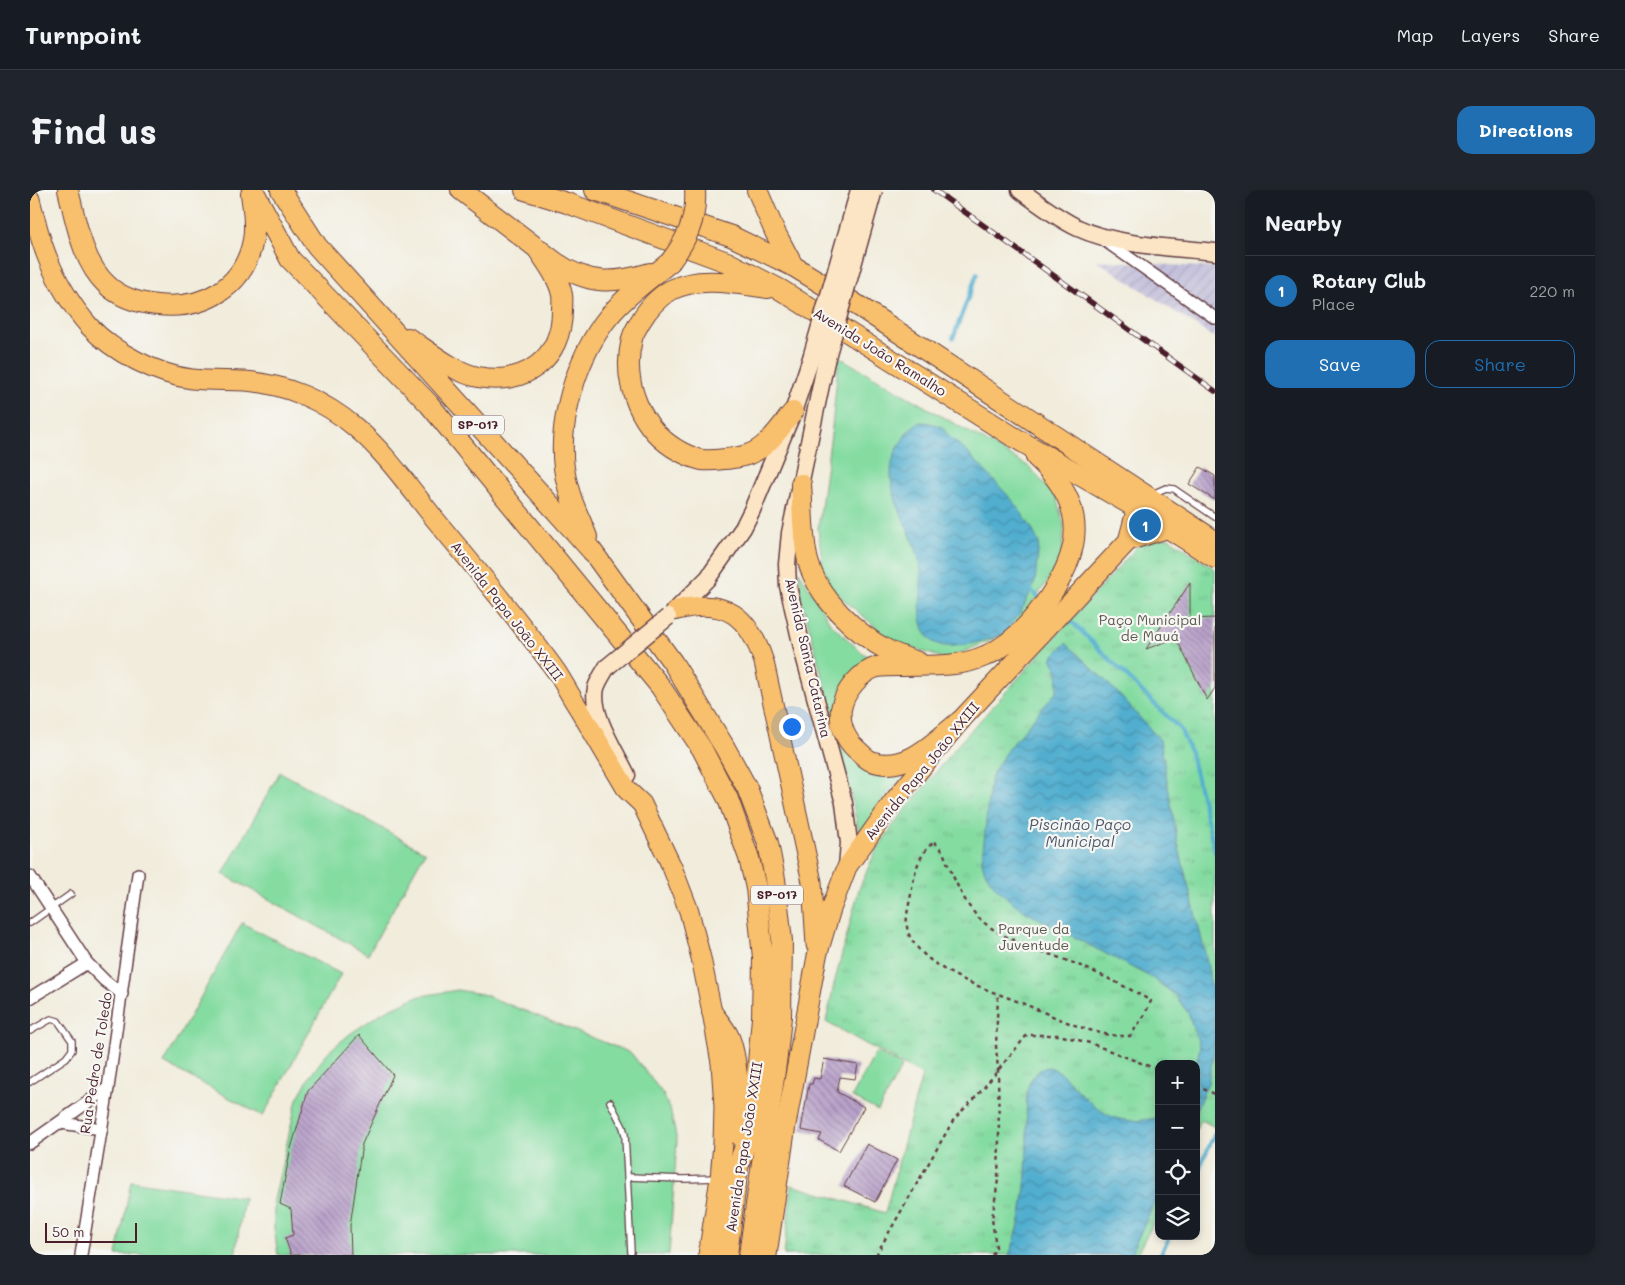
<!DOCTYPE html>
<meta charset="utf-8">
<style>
:root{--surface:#171b24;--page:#20242c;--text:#f1f3f6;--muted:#9ea1a6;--line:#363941;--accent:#1f6fb2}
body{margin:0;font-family:Mali,sans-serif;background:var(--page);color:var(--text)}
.controls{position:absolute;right:15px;bottom:15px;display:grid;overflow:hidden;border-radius:10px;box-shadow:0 2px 8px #0003}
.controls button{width:45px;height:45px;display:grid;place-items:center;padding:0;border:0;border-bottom:1px solid var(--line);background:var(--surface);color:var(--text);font:25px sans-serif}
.scale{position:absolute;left:15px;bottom:12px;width:92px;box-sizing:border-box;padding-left:5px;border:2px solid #4a1f2b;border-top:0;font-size:14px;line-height:18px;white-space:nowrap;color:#4a1f2b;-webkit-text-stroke:4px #f6f6f2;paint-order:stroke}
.you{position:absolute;left:761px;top:536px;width:18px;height:18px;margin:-12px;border:4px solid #fff;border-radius:50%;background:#1a73e8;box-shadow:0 0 0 8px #1a73e833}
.badge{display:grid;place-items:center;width:32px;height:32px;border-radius:50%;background:var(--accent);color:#fff;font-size:16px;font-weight:700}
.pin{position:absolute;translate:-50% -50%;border:2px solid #fff;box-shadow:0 1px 5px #0006}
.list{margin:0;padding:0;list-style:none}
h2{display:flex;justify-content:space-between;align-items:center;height:65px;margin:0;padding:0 20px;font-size:21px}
h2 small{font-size:16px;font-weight:400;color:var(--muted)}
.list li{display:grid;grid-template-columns:32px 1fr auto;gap:15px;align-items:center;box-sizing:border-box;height:70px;padding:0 20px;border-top:1px solid var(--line)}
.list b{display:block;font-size:19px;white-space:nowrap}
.list p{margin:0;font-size:16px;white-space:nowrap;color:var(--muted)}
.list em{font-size:16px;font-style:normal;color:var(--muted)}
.actions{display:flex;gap:10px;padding:15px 20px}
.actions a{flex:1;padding:11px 0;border:1px solid var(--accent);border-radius:15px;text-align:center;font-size:18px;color:var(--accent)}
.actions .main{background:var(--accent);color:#fff}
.icon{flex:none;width:28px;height:28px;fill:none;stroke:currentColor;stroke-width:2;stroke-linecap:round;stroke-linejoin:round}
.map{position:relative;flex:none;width:1185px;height:1065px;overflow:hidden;border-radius:15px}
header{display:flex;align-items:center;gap:30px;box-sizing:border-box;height:70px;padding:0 25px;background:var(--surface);border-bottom:1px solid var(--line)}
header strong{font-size:24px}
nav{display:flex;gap:28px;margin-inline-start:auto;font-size:18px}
.intro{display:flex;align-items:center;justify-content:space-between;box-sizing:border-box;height:120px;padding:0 30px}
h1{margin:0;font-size:35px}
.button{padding:12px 22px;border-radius:15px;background:var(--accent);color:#fff;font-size:18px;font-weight:700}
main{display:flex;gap:30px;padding:0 30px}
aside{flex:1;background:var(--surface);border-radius:15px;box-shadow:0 2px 8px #0003}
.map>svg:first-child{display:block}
.industrial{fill:url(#industrial-furrows)}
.grass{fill:#84dca1;stroke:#677e66}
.park{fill:url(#park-tufts);stroke:#677e66}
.water{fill:url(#water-waves);stroke:#4e667d}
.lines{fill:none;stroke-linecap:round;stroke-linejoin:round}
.stream{stroke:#51aecf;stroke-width:4}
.building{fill:url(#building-back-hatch)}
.service-casing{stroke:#633e45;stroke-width:8}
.minor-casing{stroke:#633e45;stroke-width:14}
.secondary-casing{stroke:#633e45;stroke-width:19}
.primary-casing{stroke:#633e45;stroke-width:21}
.trunk-casing{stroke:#633e45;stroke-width:22}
.path{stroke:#633e45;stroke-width:2.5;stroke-dasharray:4 4;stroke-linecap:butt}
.service{stroke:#fff;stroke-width:5.5}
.minor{stroke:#fff;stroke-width:11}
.secondary{stroke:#fce5c4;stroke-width:16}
.primary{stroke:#f8bf6c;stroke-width:19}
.trunk{stroke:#f8bf6c;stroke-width:20}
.rail-casing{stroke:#4a1f2b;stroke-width:5.5}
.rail{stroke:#f6f6f2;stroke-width:4;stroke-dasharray:11;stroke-linecap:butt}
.secondary-bridge-casing{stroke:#633e45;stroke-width:19;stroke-linecap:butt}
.trunk-bridge-casing{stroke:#633e45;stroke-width:22;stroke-linecap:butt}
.secondary-bridge{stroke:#fce5c4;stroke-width:16}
.trunk-bridge{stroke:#f8bf6c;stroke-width:20}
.labels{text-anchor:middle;stroke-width:4.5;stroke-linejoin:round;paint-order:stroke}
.shield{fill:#f6f6f2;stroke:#7e6067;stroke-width:1}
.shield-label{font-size:12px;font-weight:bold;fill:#4a1f2b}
.street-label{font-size:14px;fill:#4a1f2b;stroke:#f6f6f2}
.park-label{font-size:14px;fill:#5b584e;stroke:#f6f6f2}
.water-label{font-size:15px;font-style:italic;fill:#4d586d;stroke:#f6f6f2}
</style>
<header>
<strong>Turnpoint</strong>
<nav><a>Map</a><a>Layers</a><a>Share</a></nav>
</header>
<div class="intro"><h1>Find us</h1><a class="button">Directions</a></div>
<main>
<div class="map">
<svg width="1185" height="1065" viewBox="0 0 1185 1065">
<defs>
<pattern id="industrial-furrows" width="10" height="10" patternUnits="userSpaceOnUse" patternTransform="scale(1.25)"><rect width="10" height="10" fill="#c4c0db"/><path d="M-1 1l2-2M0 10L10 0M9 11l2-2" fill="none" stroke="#aaa5bc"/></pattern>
<pattern id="park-tufts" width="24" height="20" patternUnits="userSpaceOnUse" patternTransform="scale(1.25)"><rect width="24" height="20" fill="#84dca1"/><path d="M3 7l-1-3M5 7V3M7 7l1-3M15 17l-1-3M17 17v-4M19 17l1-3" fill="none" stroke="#74bc8b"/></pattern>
<pattern id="water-waves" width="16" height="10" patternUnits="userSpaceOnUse" patternTransform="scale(1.25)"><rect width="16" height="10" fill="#51aecf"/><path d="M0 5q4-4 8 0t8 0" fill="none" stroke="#458da8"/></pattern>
<pattern id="building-back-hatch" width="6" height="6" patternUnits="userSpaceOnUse" patternTransform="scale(1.25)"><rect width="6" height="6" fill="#b9a2ca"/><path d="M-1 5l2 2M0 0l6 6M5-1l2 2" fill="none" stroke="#9883a4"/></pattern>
</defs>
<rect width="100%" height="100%" fill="#f6f6f2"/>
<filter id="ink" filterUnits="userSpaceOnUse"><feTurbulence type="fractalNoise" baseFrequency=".02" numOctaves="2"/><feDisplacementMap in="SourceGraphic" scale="10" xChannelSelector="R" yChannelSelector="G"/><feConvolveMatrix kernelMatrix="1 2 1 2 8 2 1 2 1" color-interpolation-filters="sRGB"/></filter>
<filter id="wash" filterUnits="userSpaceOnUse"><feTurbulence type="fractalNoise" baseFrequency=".0096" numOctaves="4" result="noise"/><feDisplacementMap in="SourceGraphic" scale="20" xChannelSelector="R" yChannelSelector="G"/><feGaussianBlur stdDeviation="1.12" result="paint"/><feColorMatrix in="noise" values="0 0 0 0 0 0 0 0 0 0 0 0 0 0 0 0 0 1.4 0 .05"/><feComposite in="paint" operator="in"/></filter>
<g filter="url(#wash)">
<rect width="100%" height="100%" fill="#f1ecdb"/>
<polygon class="industrial" points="1066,70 1185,78 1185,148"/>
<g class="grass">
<polygon points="809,167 998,276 1026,307 1034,335 1032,366 1015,395 981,442 916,469 864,452 795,394 788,339 802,237"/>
<path d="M769 381 800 433 829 460 845 472 821 486 811 555C820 569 837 586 856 584 865 584 874 581 883 579 858 598 846 619 830 646L811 563 804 542 801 520 771 406Z"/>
<polygon points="250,582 395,662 338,764 193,684"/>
<polygon points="212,733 311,784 233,926 134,873"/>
<polygon points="427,800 452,804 601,863 623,891 633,904 640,919 647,951 639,1065 248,1065 244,1038 244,1010 267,909 280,886 298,862 320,844 351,823 386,807"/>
<polygon points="846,862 872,876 848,921 822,907"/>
<polygon points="101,991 214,1008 205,1065 87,1065"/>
</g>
<polygon class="park" points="1139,348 1185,379 1185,937 1171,930 1166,940 1166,874 1129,874 1129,1023 1106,1065 754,1065 762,995 855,1023 892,885 796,832 804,794 829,699 845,663 862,637 927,556 1114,349"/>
<g class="water">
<path d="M890 232 900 233 912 237 918 245 941 266 984 312 1001 337 1009 353 1005 392 993 418 976 444C958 449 918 464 902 451 882 432 895 397 890 374 882 335 844 294 870 254 876 244 879 238 890 232Z"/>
<path d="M1036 453 1085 500 1130 550 1148 654 1176 767 1185 818 1184 861 1178 893 1166 920V874L1170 857 1158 823 1145 805 1124 789 996 722C980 711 955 693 952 671L960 591 965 580 977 560 1027 501 1028 482 1021 468Z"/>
<path d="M1019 877C1035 883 1034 887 1045 898 1073 926 1089 937 1129 927V1003L1100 1065H979C995 1029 997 983 997 944 997 932 995 907 998 897 1001 887 1008 878 1019 877Z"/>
</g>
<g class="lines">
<g class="stream">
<polyline points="923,148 947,84"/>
<polyline points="998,398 1010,408"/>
<polyline points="1034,426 1045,435 1151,540 1161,564 1185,662"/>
<polyline points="1166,986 1185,943"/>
<polyline points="1130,1065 1140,1046"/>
</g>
</g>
<g id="blocks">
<g class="building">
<polygon points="1170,277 1185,286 1185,310 1159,294"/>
<polygon points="1160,393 1160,429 1185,428 1185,498 1177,510 1146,448 1116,459"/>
<polygon points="329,845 363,885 332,954 320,1036 321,1065 261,1065 255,1048 263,1045 261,1019 250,1014 260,962 278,901"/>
<polygon points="794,869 828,875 825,889 810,887 807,902 834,917 809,961 789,950 792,944 771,940 779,894 782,894 784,888 790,889"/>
<polygon points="837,954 867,970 845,1012 814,996"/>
</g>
</g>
</g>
<g filter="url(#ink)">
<use href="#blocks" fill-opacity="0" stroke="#633e45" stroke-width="1"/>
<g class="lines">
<defs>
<g id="service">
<polyline points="1122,304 1136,298 1144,299 1185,327"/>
<polyline points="0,733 41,704"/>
<polyline points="0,841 21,829 28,831 42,851 42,860 36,868 0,892"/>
<polyline points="580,912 593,937 595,945 601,1062"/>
<polyline points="598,987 653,989 688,988"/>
</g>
<g id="minor">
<polyline points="1074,50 1185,128"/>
<polyline points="0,686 57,773 75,791 92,804"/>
<polyline points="0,808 57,773"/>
<polyline points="31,933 72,939"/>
<polyline points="0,953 78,898"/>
<polyline points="51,1065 78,898 108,684"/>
</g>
<g id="secondary">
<path d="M990 0C1008 13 1027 28 1048 38 1087 56 1143 57 1185 62"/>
<polyline points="796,171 760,343 757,374 758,396 773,462 814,613 819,653 817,677"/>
<polyline points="644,422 678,388 713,338 722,320 763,222 781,168"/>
<path d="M577 477C573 484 568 491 566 498 560 524 586 562 597 585"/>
</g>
<g id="primary">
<path d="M0 9C5 29 10 50 18 69 27 92 43 118 60 137 83 162 128 185 162 189 180 191 198 190 215 191 255 194 295 211 325 237 355 262 379 297 404 328 445 378 488 428 526 481 534 493 541 507 549 519 565 546 581 573 597 600L612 614 642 677 659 721 671 768 682 822 691 873 694 917 693 953 690 988 678 1065"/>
<polyline points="1098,351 1139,338"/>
<path d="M647 420C697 407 719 427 734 472L782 692 786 755"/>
<polyline points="737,1065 756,935 787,766 801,719 817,677 863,612 930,531 1098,351 1105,325 1103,304"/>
</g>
<g id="trunk">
<path d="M38 0C46 31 52 71 76 94 90 108 108 113 127 115 173 120 214 98 223 50 226 35 223 19 221 4"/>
<polyline points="223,0 260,69 399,214 630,496 672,559 698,609 719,668 726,698 733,768 732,828 725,906 719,944 708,977 697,1065"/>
<polyline points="251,0 287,56 562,361 643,473 694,556 717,598 738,653 745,689 752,751 751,827 747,866 719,1065"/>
<path d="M431 0 525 72C558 95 583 94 620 83"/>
<polyline points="495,0 537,13 697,72 751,100 982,246 1105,317 1185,368"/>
<polyline points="565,0 701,46 763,76 824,113 1185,351"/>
<polyline points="727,0 745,42 763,76"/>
<path d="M738 98C707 94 670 85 641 100 628 107 617 120 610 132 607 138 603 143 602 149 591 193 611 241 651 262 657 265 665 269 672 270 680 271 687 270 695 269 705 268 715 267 724 262 740 254 752 235 763 222"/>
<path d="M378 148C397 160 425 183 448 187 495 196 532 169 532 120 532 115 533 110 532 105 529 88 516 72 507 58"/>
<path d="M771 294C773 319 772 347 778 371 788 408 826 444 859 461 868 465 878 469 888 472"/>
<path d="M557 347C551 330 542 315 538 297 523 246 543 177 573 134 591 109 617 91 640 72"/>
<path d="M930 531C905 551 876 584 841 571 836 569 831 563 826 559 815 549 809 534 811 519 814 502 830 482 847 477 854 476 862 476 869 476 898 475 928 478 955 466 979 456 997 437 1012 417 1053 363 1060 316 1006 267"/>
<path d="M682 822C687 830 694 837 698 845 709 867 709 920 709 945"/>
</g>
</defs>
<use href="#service" class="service-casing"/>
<use href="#minor" class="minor-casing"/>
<use href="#secondary" class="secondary-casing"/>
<use href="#primary" class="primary-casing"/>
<use href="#trunk" class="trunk-casing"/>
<g class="path">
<path d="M904 652C914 660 914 666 919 677 927 695 936 716 950 729 973 751 1016 762 1046 774 1072 785 1097 797 1121 811L1114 826 1100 846C1065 848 1024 826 992 813 966 803 939 794 915 780 902 772 890 763 882 750 871 734 880 715 882 698 885 680 889 664 904 652Z"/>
<polyline points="1166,896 1185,904"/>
<polyline points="846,1065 924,929 947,906 997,845 1029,845 1060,853 1129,880"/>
<polyline points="962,1065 966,1057 962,1029 968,990 969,947 968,880 966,856 968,804"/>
</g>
<use href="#service" class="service"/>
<use href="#minor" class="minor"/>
<use href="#secondary" class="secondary"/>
<use href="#primary" class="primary"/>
<use href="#trunk" class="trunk"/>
<defs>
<polyline id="rail" points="904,0 1185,201"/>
</defs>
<use href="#rail" class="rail-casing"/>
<use href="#rail" class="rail"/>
<defs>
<g id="secondary-bridge">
<polyline points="781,168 829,0"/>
<polyline points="796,171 844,0"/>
<polyline points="577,477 638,427"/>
</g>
<path id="trunk-bridge" d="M640 72C657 50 667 28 665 0"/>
</defs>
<use href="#secondary-bridge" class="secondary-bridge-casing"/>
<use href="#trunk-bridge" class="trunk-bridge-casing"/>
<use href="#secondary-bridge" class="secondary-bridge"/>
<use href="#trunk-bridge" class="trunk-bridge"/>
</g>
</g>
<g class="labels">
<g class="shield">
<rect x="422" y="225.5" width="52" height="19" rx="4"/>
<rect x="721" y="695.5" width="52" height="19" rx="4"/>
</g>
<g class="shield-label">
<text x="448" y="239">SP-017</text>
<text x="747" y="709">SP-017</text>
</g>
<g class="street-label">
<text transform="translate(850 162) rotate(32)" y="5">Avenida João Ramalho</text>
<text transform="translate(477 421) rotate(52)" y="5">Avenida Papa João XXIII</text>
<text transform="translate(778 468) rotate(77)" y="5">Avenida Santa Catarina</text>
<text transform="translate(892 581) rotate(-51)" y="5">Avenida Papa João XXIII</text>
<text transform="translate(66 873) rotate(-81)" y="5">Rua Pedro de Toledo</text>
<text transform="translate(714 957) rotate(-81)" y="5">Avenida Papa João XXIII</text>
</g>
<g class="park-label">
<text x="1120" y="435">Paço Municipal<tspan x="1120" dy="16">de Mauá</tspan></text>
<text x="1004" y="744">Parque da<tspan x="1004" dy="16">Juventude</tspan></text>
</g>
<g class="water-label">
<text x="1050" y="640">Piscinão Paço<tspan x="1050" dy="17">Municipal</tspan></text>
</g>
</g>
</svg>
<div class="controls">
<button>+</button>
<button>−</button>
<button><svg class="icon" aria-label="locate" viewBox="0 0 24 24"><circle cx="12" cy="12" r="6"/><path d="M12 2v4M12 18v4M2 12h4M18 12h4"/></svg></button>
<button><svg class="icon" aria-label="layers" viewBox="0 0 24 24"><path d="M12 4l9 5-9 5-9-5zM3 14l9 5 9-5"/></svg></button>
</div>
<div class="scale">50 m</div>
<div class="you"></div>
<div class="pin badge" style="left:1115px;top:335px">1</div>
</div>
<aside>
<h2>Nearby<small></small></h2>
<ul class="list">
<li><span class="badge">1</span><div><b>Rotary Club</b><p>Place</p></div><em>220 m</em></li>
</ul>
<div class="actions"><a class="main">Save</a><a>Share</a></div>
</aside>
</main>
